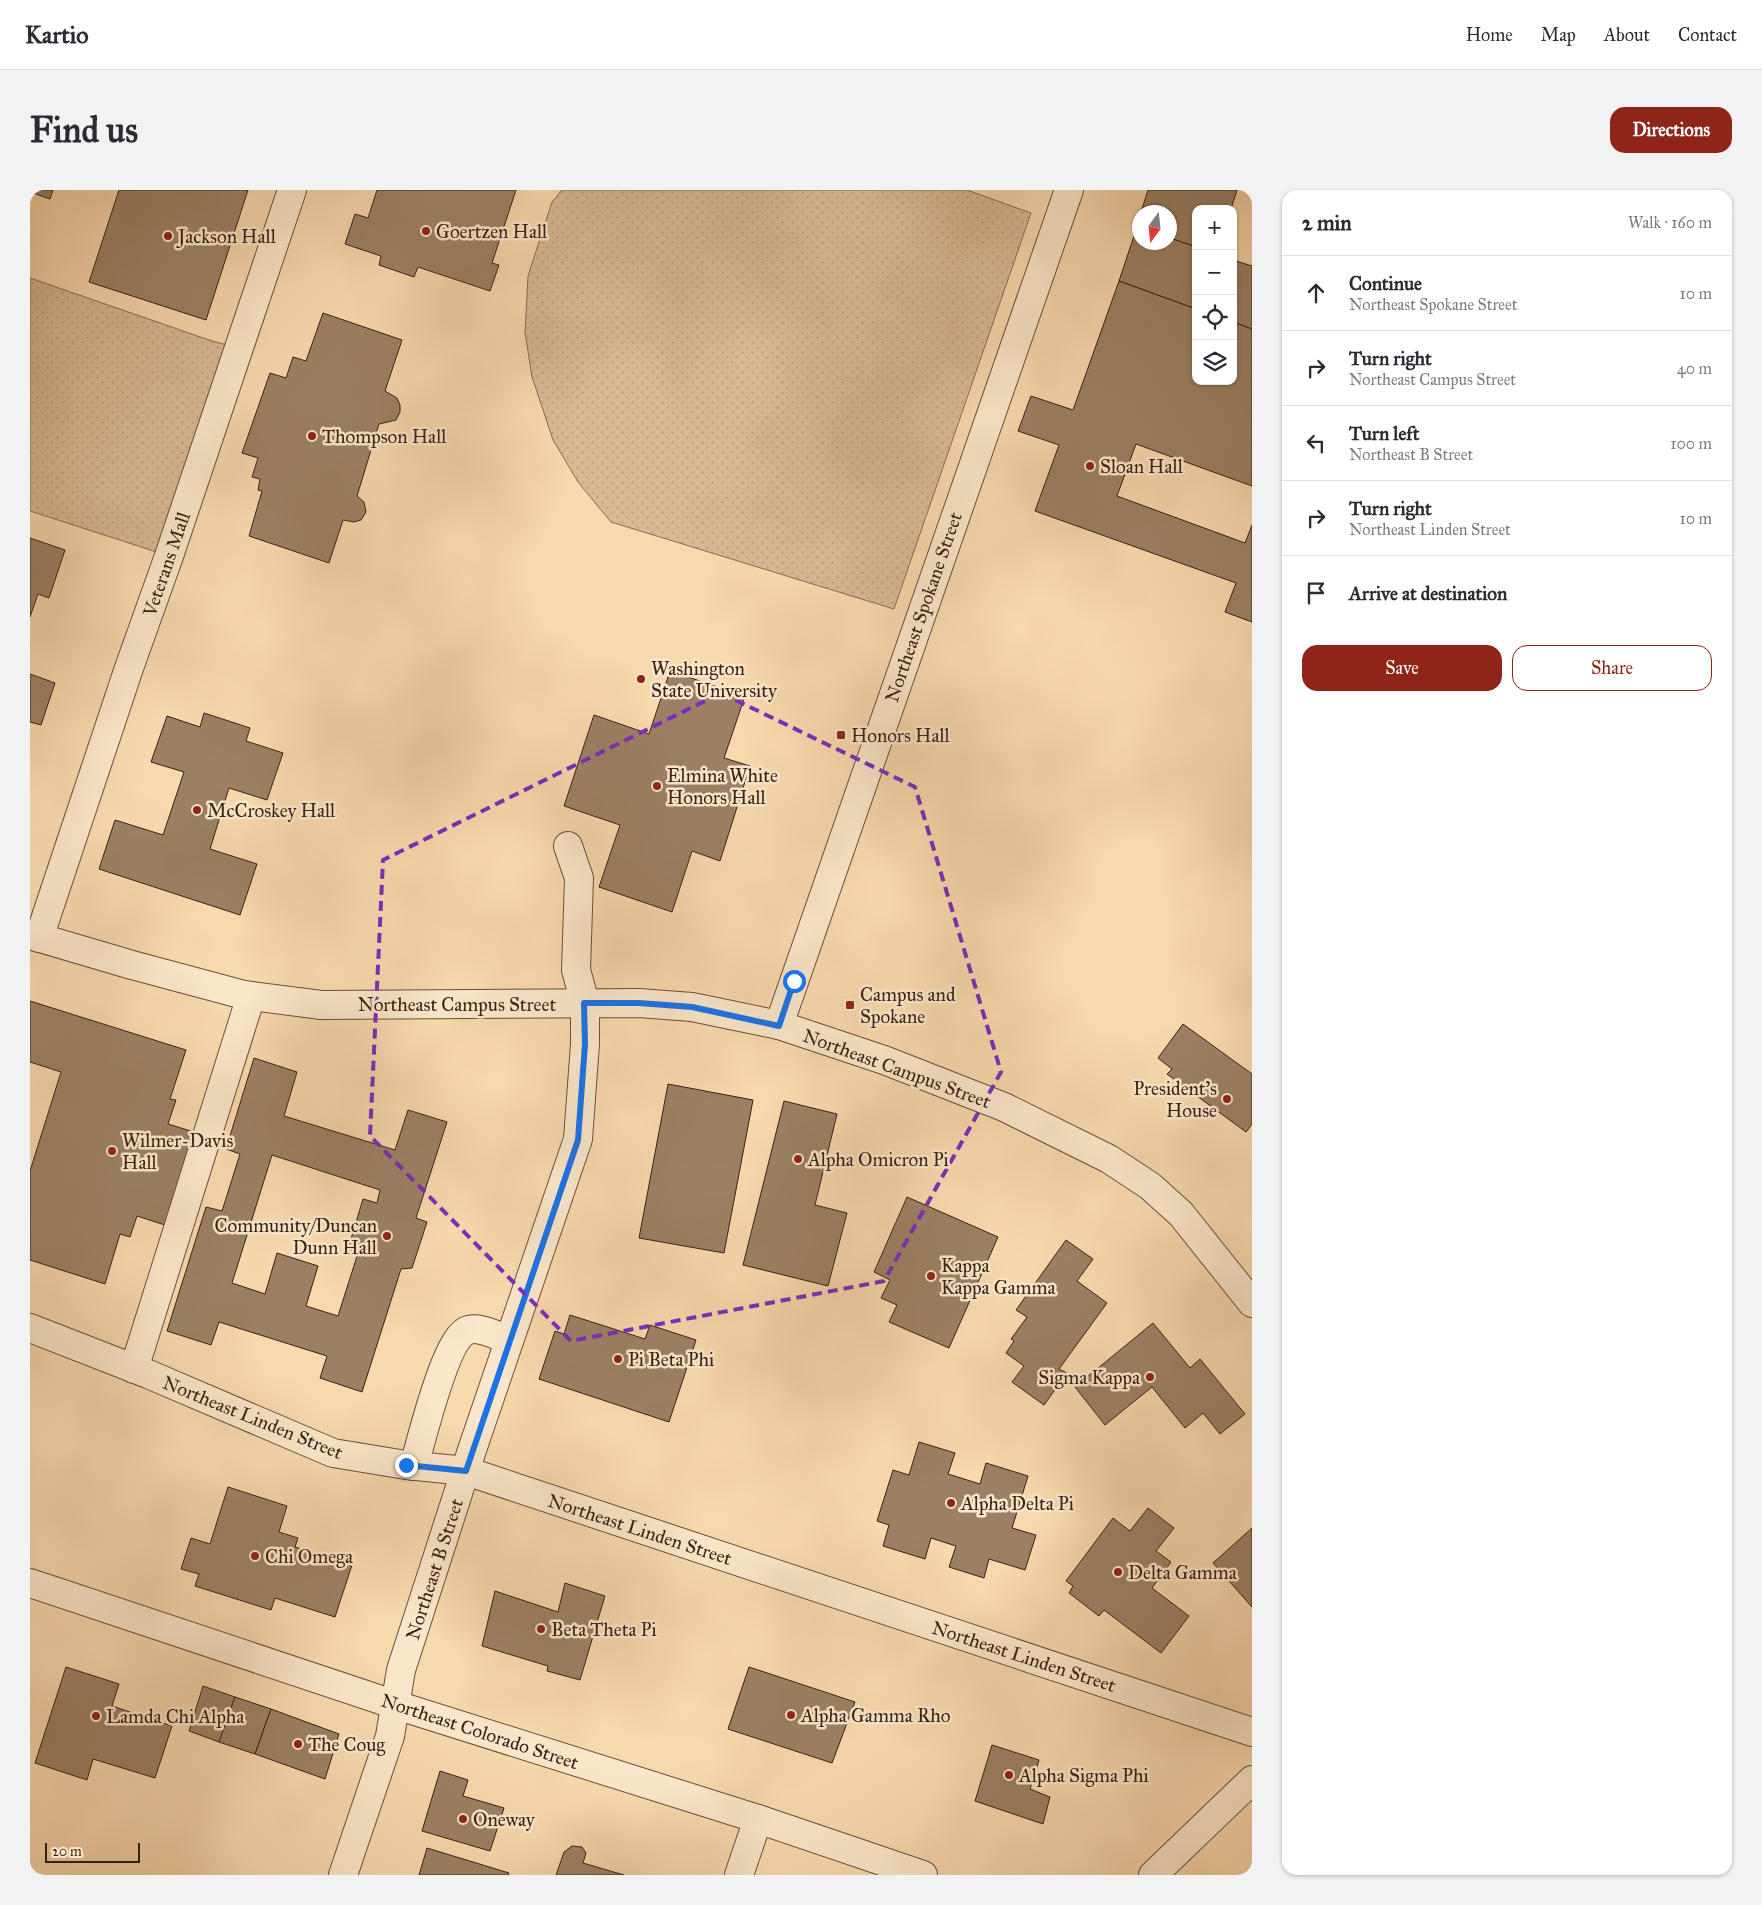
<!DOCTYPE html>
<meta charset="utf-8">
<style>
:root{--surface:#fff;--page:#f2f2f3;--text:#2b2b33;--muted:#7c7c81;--line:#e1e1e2;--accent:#8f2418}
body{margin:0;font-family:"IM FELL Great Primer",serif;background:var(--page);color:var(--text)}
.controls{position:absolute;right:15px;top:15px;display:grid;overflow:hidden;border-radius:10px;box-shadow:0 1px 4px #0004}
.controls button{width:45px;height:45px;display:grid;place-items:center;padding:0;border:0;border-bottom:1px solid var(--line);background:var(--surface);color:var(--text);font:25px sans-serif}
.compass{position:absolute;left:1102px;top:15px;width:45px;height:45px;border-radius:50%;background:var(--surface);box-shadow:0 1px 4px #0004;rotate:195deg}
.scale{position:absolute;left:15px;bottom:12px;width:95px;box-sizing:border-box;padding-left:5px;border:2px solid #372116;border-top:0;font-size:14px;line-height:18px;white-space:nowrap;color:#372116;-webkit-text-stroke:4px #fae6ca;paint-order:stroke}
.stop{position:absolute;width:15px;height:15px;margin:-11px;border:4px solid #1a73e8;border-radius:50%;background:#fff}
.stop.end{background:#1a73e8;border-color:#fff;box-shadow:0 1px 5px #0008}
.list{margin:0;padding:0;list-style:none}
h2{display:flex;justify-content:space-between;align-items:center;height:65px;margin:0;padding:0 20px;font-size:21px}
h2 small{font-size:16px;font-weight:400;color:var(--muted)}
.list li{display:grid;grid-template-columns:32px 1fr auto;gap:15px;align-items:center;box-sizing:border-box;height:75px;padding:0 20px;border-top:1px solid var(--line)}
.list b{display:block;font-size:19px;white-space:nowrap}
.list p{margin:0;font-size:16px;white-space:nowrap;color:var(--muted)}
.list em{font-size:16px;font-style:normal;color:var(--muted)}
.actions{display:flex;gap:10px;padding:15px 20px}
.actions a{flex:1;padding:11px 0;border:1px solid var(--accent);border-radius:15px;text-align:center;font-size:18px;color:var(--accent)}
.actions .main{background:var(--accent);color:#fff}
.icon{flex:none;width:28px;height:28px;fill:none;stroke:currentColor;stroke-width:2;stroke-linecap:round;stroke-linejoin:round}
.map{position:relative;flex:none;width:1222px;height:1685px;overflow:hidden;border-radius:15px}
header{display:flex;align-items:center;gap:30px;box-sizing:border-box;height:70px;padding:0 25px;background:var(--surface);border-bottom:1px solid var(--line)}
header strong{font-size:24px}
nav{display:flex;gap:28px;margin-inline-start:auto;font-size:18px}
.intro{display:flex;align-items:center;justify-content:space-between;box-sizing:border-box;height:120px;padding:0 30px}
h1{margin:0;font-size:35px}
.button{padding:12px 22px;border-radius:15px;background:var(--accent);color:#fff;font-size:18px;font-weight:700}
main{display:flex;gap:30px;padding:0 30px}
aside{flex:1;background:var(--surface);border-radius:15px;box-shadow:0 1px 4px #0004}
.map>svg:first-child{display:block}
.grass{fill:url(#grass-dots);stroke:#876d54}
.building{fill:#9b8065;stroke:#372116;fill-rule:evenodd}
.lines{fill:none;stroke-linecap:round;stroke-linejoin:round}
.minor-casing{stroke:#674f3c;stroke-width:30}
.minor{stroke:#fae6ca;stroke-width:28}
.route{stroke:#1a73e8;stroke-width:6}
.marked{fill:none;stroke:#7b2cbf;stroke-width:4;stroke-dasharray:10 6;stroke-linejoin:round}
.poi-dot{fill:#8f2418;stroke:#fae6ca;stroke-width:2}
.labels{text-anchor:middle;stroke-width:5;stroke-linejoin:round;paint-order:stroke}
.poi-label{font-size:19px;fill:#372116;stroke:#fae6ca;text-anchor:start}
.street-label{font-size:19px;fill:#372116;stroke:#fae6ca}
</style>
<header>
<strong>Kartio</strong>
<nav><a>Home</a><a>Map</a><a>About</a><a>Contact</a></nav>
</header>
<div class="intro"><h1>Find us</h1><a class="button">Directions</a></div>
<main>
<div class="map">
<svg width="1222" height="1685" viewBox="0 0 1222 1685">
<defs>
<pattern id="grass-dots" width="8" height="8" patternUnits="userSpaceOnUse" patternTransform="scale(1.25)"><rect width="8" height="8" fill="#d7b993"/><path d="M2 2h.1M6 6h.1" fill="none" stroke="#b99f7e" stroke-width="1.8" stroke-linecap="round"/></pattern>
</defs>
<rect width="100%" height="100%" fill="#f8d8ad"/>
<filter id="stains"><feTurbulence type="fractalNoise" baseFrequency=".004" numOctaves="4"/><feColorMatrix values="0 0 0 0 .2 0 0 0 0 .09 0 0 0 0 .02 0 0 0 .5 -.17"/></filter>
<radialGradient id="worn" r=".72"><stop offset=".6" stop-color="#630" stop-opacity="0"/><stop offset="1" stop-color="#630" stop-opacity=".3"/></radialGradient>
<g class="grass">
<polygon points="532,0 937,0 1001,23 864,419 581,332 548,292 523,250 502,187 495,142 498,86 522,12"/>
<polygon points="0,88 182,151 209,158 139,366 0,321"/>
</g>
<g class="building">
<polygon points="0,0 23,0 20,9 0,2"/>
<polygon points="89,0 218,0 176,130 59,92"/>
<polygon points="347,0 486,0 462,73 469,75 460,101 388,77 384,87 349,75 351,66 315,54 325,24 338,28"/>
<polygon points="1118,0 1207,0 1201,19 1166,19 1166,57 1140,48 1140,22 1111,22"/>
<polygon points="1107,37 1110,38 1110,52 1140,52 1140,48 1166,57 1166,119 1089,91"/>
<polygon points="1203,70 1222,76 1222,139 1203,132"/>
<polygon points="1089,91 1166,119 1166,191 1203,191 1203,132 1222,139 1222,296 1106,254 1087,306 1215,353 1222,335 1222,432 1195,422 1206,393 1005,321 1029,255 988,241 1001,206 1043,220"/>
<polygon points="293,123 372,150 355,201 367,208 370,215 370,222 366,230 349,234 327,306 334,312 336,322 331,330 324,332 313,330 299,373 219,346 232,301 228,300 230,289 222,287 228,268 212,263 240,183 256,188 263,167 276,171"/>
<polygon points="0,348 35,360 19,408 8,404 0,427"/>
<polygon points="640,481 715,506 694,568 720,576 690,671 662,661 642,722 569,697 590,635 534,616 564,525 619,544"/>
<polygon points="0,484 25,493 11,535 0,532"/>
<polygon points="174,523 220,538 216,551 253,563 237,610 199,598 180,659 227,674 210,725 69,679 85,630 133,645 154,582 121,572 137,526 170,537"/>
<polygon points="0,811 156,860 140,909 146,910 138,934 164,942 135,1035 107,1026 100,1047 90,1044 75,1094 0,1070 0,981 31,882 0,872"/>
<polygon points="1153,834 1222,884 1222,934 1216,942 1137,884 1142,879 1128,868"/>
<path d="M224 868 267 882 254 926 365 960 378 920 417 932 386 1028 397 1032 382 1078 371 1079 332 1202 290 1188 297 1166 189 1132 181 1155 137 1141 176 1017 192 1021 210 964 196 959ZM242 965 350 1000 347 1013 333 1009 318 1059 328 1063 308 1126 276 1116 288 1076 247 1063 235 1104 202 1093Z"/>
<polygon points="638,894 723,910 694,1063 609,1048"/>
<polygon points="754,911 807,924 785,1015 817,1023 798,1096 713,1075"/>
<polygon points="877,1007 968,1047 919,1158 859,1132 867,1115 851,1108 860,1090 844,1082"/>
<polygon points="1036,1050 1063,1069 1047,1091 1077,1113 1029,1179 1037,1183 1014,1215 982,1192 994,1176 976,1163 984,1151 981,1149 997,1127 986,1120"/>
<polygon points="540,1125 615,1149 620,1135 666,1150 639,1232 509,1189 525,1141 534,1144"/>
<polygon points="1123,1133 1160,1178 1170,1169 1215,1224 1190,1244 1173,1223 1155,1238 1122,1197 1075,1235 1045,1197"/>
<polygon points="889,1252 925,1263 918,1284 950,1294 956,1273 998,1286 982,1338 1006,1345 995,1380 959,1369 954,1388 919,1377 926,1356 901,1348 895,1369 853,1356 859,1335 847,1331 863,1280 879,1285"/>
<polygon points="198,1297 257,1316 249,1342 268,1348 265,1357 322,1375 305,1427 245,1408 241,1420 165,1396 169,1384 151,1379 161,1348 180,1354"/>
<polygon points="1118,1318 1144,1338 1126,1361 1141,1372 1122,1398 1159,1426 1131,1463 1074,1420 1069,1426 1039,1403 1043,1396 1036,1391 1083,1328 1100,1341"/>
<polygon points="1222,1338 1222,1417 1183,1373"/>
<polygon points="535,1393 575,1406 550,1490 517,1481 518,1476 452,1456 465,1401 528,1422"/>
<polygon points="36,1477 89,1494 82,1516 142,1536 125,1588 63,1569 57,1590 5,1573"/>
<polygon points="719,1477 825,1512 802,1573 698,1539"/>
<polygon points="173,1496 205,1507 189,1552 159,1541"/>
<polygon points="205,1507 241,1519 225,1564 189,1552"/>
<polygon points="241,1519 309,1544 295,1589 225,1564"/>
<polygon points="962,1555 1009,1570 1000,1599 1020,1607 1013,1634 945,1611"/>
<polygon points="410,1581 438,1590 433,1606 474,1618 460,1661 392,1641"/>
<polygon points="542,1656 552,1657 556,1663 553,1673 594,1685 526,1685 534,1662"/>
<polygon points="397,1658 479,1683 478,1685 389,1685"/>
</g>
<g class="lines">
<defs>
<g id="minor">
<polyline points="0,745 102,775 214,805 291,815 609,813 662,817 749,835 854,870 974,917 1079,969 1120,996 1151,1024 1222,1113"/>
<polyline points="9,748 99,478 139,366 262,0"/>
<polyline points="749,835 1039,0"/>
<polyline points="0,1138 118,1184 303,1263 376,1275 436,1281 1222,1542"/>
<polyline points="104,1179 221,806"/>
<path d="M384 1276C391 1251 415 1152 436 1141 448 1135 467 1146 479 1150"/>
<polyline points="0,1393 366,1515 728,1629 893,1685"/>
<polyline points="313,1685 360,1546 371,1480 442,1260 548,949 555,854 555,813 546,780 549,688 538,656"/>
<polyline points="709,1685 728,1629"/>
<polyline points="1123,1685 1222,1590"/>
</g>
</defs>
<use href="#minor" class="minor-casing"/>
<use href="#minor" class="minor"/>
</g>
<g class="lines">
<polyline class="route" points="376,1275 436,1281 548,950 555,854 554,813 609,813 662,817 749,836 764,791"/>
</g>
<path class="marked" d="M691 503 885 597 971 882 854 1091 541 1151 340 946 353 670Z"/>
<g class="poi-dot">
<circle cx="396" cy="41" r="5"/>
<circle cx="138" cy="46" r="5"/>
<circle cx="282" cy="246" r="5"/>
<circle cx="1060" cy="276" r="5"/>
<circle cx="611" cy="489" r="5"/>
<rect x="806" y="540" width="10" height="10" rx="2.5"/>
<circle cx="627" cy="596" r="5"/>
<circle cx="167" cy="620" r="5"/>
<rect x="815" y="810" width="10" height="10" rx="2.5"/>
<circle cx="1197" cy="909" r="5"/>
<circle cx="82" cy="961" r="5"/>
<circle cx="768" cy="969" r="5"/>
<circle cx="357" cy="1046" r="5"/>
<circle cx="901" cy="1086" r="5"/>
<circle cx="588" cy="1169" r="5"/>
<circle cx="1120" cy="1187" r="5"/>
<circle cx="921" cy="1313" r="5"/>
<circle cx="225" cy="1366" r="5"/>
<circle cx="1088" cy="1382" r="5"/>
<circle cx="511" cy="1439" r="5"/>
<circle cx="761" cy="1525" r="5"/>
<circle cx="66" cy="1526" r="5"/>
<circle cx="268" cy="1554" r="5"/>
<circle cx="979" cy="1585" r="5"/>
<circle cx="433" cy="1629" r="5"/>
</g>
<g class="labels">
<g class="poi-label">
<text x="406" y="48">Goertzen Hall</text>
<text x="148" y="53">Jackson Hall</text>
<text x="292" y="253">Thompson Hall</text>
<text x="1070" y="283">Sloan Hall</text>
<text x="621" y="485">Washington<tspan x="621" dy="22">State University</tspan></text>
<text x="821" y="552">Honors Hall</text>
<text x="637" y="592">Elmina White<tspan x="637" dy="22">Honors Hall</tspan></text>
<text x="177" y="627">McCroskey Hall</text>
<text x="830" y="811">Campus and<tspan x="830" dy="22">Spokane</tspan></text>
<text x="1187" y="905" text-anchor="end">President's<tspan x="1187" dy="22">House</tspan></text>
<text x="92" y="957">Wilmer-Davis<tspan x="92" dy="22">Hall</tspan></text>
<text x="778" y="976">Alpha Omicron Pi</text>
<text x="347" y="1042" text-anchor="end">Community/Duncan<tspan x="347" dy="22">Dunn Hall</tspan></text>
<text x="911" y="1082">Kappa<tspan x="911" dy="22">Kappa Gamma</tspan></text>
<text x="598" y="1176">Pi Beta Phi</text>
<text x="1110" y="1194" text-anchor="end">Sigma Kappa</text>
<text x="931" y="1320">Alpha Delta Pi</text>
<text x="235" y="1373">Chi Omega</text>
<text x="1098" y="1389">Delta Gamma</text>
<text x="521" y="1446">Beta Theta Pi</text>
<text x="771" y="1532">Alpha Gamma Rho</text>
<text x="76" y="1533">Lamda Chi Alpha</text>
<text x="278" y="1561">The Coug</text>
<text x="989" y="1592">Alpha Sigma Phi</text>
<text x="443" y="1636">Oneway</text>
</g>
<g class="street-label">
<text transform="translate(136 374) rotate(-71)" y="7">Veterans Mall</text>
<text transform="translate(893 417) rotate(-71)" y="7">Northeast Spokane Street</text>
<text x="427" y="821">Northeast Campus Street</text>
<text transform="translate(867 878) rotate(20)" y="7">Northeast Campus Street</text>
<text transform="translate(223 1227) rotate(22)" y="7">Northeast Linden Street</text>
<text transform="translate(610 1339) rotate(18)" y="7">Northeast Linden Street</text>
<text transform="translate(404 1379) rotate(-72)" y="7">Northeast B Street</text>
<text transform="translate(994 1466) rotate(18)" y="7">Northeast Linden Street</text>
<text transform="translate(450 1541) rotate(18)" y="7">Northeast Colorado Street</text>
</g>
</g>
<rect width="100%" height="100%" filter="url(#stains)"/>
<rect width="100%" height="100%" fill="url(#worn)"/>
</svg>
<div class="controls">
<button>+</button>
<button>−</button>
<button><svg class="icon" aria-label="locate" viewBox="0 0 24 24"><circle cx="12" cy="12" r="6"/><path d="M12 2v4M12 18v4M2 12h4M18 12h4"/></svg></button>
<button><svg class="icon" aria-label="layers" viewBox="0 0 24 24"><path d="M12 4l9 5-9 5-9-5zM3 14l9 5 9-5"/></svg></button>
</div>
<svg class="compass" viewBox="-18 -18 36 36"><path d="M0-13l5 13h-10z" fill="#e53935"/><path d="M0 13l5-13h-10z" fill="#7c7c81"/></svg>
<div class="scale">20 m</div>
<div class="stop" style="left:764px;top:791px"></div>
<div class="stop end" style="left:376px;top:1275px"></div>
</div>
<aside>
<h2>2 min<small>Walk · 160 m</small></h2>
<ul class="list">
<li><svg class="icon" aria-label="ahead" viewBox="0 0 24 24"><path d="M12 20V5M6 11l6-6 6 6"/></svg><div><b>Continue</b><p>Northeast Spokane Street</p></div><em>10 m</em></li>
<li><svg class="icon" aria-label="right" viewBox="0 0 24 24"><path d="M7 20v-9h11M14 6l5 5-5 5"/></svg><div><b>Turn right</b><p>Northeast Campus Street</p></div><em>40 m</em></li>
<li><svg class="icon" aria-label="left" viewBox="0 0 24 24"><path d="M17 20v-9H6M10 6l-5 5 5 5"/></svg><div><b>Turn left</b><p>Northeast B Street</p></div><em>100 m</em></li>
<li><svg class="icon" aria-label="right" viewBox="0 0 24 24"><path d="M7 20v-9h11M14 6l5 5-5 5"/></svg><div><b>Turn right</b><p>Northeast Linden Street</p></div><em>10 m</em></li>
<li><svg class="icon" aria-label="arrive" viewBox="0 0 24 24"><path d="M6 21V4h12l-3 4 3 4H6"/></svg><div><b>Arrive at destination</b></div></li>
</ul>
<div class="actions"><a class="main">Save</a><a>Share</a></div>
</aside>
</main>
